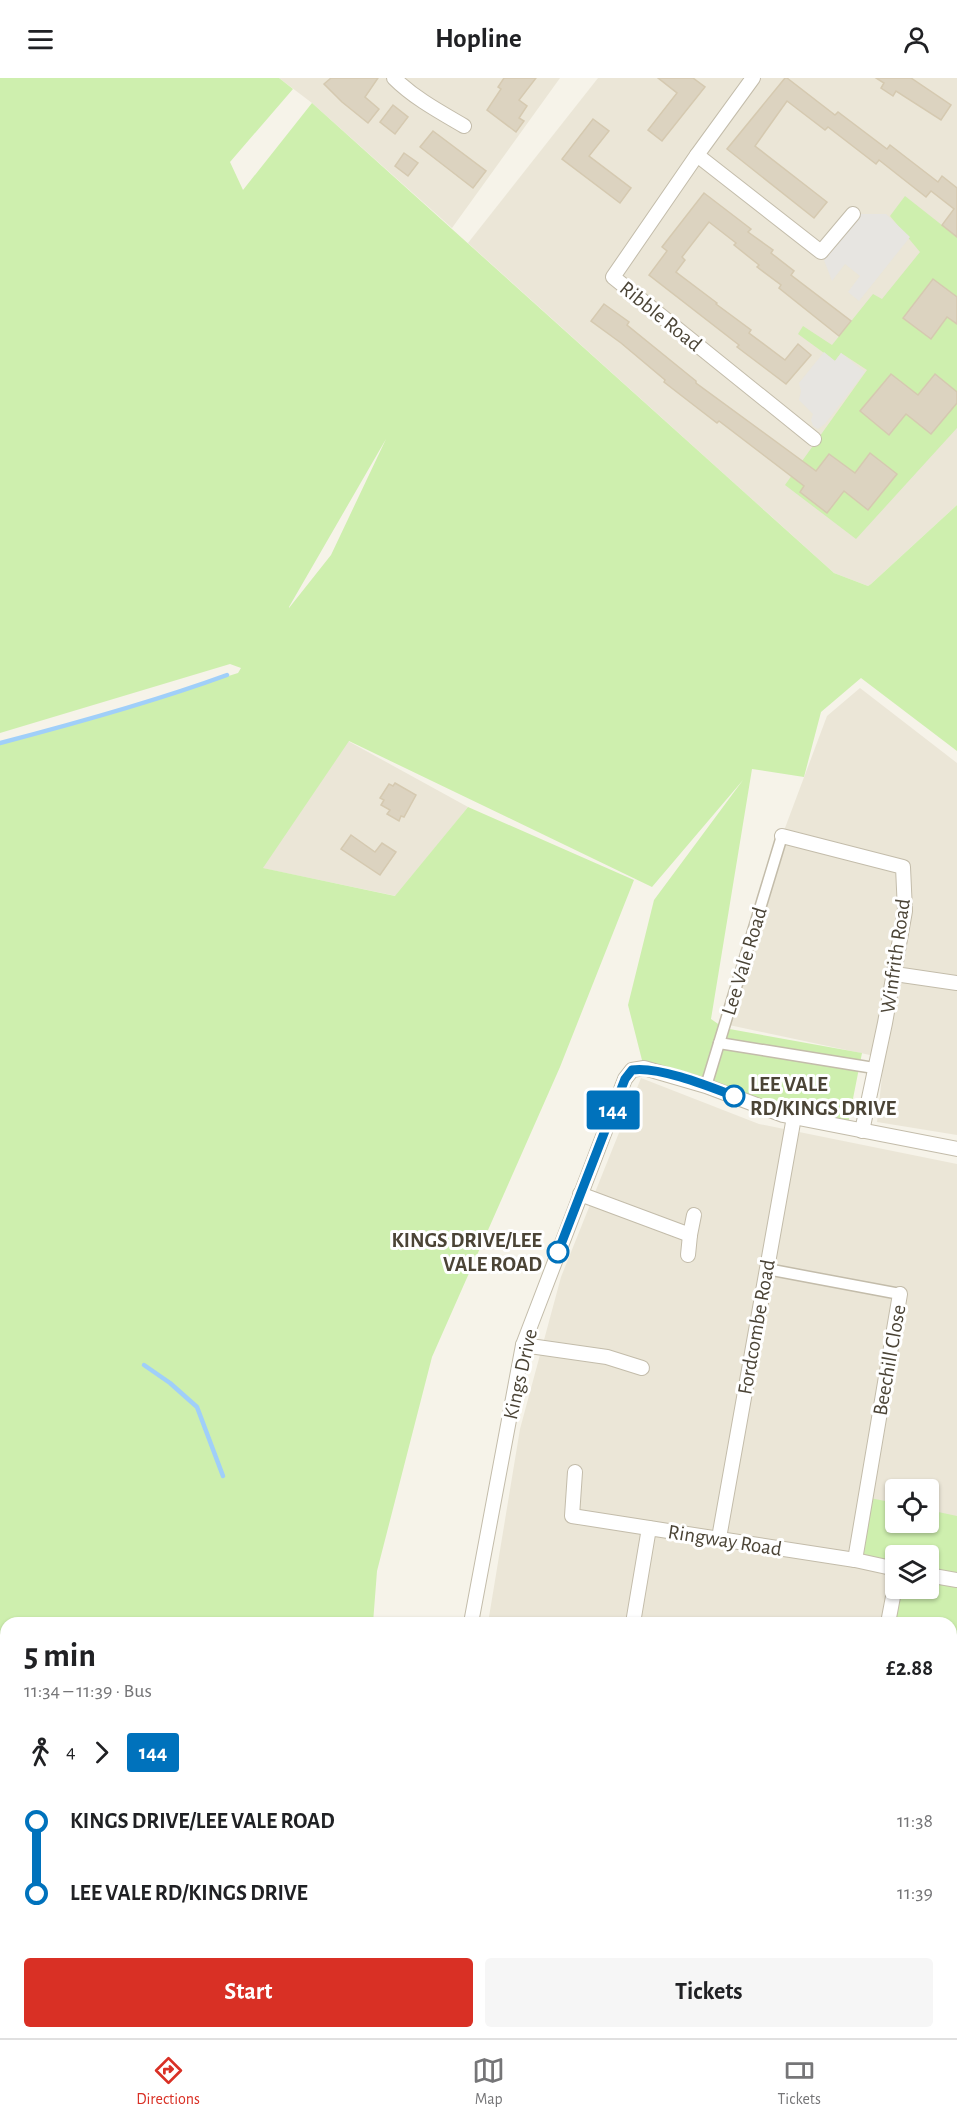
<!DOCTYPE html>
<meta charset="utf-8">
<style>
body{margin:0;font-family:"Alegreya Sans",sans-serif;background:#f6f6f6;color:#202124;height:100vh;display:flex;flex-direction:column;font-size:22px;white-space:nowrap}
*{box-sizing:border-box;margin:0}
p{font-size:20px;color:#757577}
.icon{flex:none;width:33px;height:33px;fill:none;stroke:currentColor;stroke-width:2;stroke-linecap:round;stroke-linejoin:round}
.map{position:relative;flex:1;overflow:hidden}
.details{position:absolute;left:0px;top:1539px;width:957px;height:422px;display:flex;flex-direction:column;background:#fff;border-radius:18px 18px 0 0;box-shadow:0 2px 4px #0004}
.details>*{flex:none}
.badge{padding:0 12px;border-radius:4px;font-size:21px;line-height:39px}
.controls{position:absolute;left:885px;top:1401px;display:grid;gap:12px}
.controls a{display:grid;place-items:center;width:54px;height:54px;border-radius:6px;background:#fff;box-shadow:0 2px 4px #0004;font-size:30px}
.map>.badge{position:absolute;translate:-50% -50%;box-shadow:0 0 0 3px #fff}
.legs{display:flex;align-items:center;gap:9px;height:66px;padding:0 24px;font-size:20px}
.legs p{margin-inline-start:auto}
.head{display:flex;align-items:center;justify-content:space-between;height:102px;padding:0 24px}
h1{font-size:33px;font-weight:700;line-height:45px}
.cta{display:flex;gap:12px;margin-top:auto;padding:12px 24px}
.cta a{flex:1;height:69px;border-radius:6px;background:#d93025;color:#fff;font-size:24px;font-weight:700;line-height:69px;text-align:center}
.cta a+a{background:#f6f6f6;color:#202124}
ul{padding:0 24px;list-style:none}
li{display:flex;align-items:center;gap:21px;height:72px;font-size:22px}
li i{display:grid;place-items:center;width:9px;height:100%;margin:0 8px;background:currentColor}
li i::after{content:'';width:15px;height:15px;margin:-8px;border:4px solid;border-radius:50%;background:#fff}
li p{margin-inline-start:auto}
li:first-child i{background:linear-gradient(#0000 50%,currentColor 0)}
li:last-child i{background:linear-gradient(currentColor 50%,#0000 0)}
header{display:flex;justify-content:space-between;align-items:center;height:78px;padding:0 24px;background:#fff;font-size:27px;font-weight:700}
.menu{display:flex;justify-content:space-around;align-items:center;height:84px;border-top:2px solid #e0e0e0;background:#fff;font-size:16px;color:#757577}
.menu a{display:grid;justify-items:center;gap:3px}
.menu .on{color:#d93025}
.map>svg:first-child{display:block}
</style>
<header><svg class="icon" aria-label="menu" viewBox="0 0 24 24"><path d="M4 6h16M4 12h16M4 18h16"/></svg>Hopline<svg class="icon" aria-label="person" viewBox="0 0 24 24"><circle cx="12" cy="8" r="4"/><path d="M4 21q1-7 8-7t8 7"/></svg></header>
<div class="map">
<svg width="957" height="1960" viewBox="0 0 957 1960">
<rect width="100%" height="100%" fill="#f6f3e9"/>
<g fill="#ebe6d7" fill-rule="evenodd">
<path d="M279,0H560L452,150L312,25Z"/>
<path d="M598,0H957V427L871,506L868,508L834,495L468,165Z"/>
<path d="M860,610L957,685V1057L877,1044L884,980L729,947L752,838L827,638Z"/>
<path d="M348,663L468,729L396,818L262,790Z"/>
<path d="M641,1000L759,1046L957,1086V1960H487L486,1955L951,1954V1545H488L520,1351L561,1199ZM896,1412H928V1444H896ZM896,1478H928V1510H896Z"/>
</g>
<g fill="#ceefae" fill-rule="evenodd">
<path d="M0,0H279L293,11L230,84L243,112L312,25L834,495L868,508L871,506L957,427V673L861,600L821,634L804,699L752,691L711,941L724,950L862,975L847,1051L644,990L628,927L654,822L743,702L652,809L349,663L263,790L395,818L468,729L634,802L560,989L432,1279L377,1493L373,1545H6V1954H366L367,1960H0V665L95,640L238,595L241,590L230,586L0,655ZM386,361L331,477L289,530V529Z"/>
<path d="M905,118L957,159V350L856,461L785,407L867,292L841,275L835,283L798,256L803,248L832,267L873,216L882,221L920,174L890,138Z"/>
<path d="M865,1419L895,1425L896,1444H928L929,1432L957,1438V1692L951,1691V1545H888L896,1510H928V1478H896L895,1491L855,1482Z"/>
</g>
<g fill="#e7e5e1">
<path d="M853,136H886L910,159L859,223L848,214L860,198L845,186L832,203L821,174Z"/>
<path d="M824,274L835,283L841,275L865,294L825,346L818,351L813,348L811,342L813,336L799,322L801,313L799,305Z"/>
</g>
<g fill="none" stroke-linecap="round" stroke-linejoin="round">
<g stroke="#a0cff9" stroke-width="4.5">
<path d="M0,665C77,645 153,624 227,597"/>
<path d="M144,1287L170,1305L197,1329L223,1398"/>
</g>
</g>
<g fill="#dcd3c0" stroke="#d5c9b0" stroke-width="1.5">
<path d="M331,0H378L365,19L379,31L368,45L342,24L324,6Z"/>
<path d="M504,0H536L519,22L527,28L519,40L524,43L516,54L487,32L501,11L498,9Z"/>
<path d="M658,0H693L705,9L662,63L648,52L677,15Z"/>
<path d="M785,0H787L835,37L838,34L887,71L890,67L938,104L942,98L957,110V159L942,147L954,131L931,113L926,119L879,82L876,86L828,49L825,52L787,23L755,68L827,124L814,140L727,71Z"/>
<path d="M876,0H911L951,27L941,42L896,13L893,18L881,10L884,5Z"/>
<path d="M393,27L408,39L395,56L380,44Z"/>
<path d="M593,41L609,53L589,78L631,110L620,125L562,81Z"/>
<path d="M433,53L486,93L473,110L420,69Z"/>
<path d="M404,75L418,85L408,98L395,88Z"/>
<path d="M704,115L751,151L748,154L773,172L771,175L794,193L791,197L851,243L839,258L779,210L781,207L757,189L759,187L734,167L736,165L709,144L682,179L685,182L676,194L717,225L716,226L751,252L749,255L785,282L798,266L811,277L786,306L737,269L739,267L649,197L667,173L662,169Z"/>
<path d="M933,201L957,219V246L947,239L931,261L903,240Z"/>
<path d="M604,226L629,244L627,247L696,303V305L816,393L829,376L855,395L870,375L897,396L868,432L844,413L827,435L800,414L804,408L719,343L717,345L691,325L664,304L665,302L621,265L591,243Z"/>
<path d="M891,296L918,317L935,296L957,314V325L931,356L906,336L889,357L860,333Z"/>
<path d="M395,705L416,717L404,739L401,738L399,743L387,736L390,732L381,727L384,722L380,720L389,706L393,708Z"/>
<path d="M351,757L375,774L382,765L396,774L380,797L341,771Z"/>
</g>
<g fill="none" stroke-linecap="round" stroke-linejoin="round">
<g stroke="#c3bcaa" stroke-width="13">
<g id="pedestrian">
<path d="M719,965L874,990"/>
<path d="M706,1008L782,758"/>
<path d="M767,1191L900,1216"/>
</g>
</g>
<g stroke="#c3bcaa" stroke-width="16">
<g id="minor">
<path d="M394,0C414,20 440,34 464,48"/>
<path d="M753,0L697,77L613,199L814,361"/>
<path d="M697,77L821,174L853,136"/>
<path d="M782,758L903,789L905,833L885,945L862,1053"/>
<path d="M895,896L957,905"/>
<path d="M580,1116L690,1157L694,1137"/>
<path d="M688,1177L690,1157"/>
<path d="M523,1267L607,1279L642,1290"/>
<path d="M575,1394L572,1438L649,1450"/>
<path d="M719,1460L794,1039"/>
<path d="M855,1482L900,1216"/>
<path d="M928,1497L957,1502"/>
<path d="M471,1545L523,1267L625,1001L632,992L644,990L706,1008L783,1037L957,1071"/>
<path d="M633,1545L649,1450L855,1482L896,1491"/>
<path d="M888,1545L896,1503"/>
<path d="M951,1806L957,1807"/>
<path d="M951,1896L957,1860"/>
<path d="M951,1938L957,1939"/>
<path d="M467,1954V1960"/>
<path d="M624,1954V1960"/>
<path d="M783,1960L784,1954"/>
<path d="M940,1960L941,1954"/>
</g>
</g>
<use href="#pedestrian" stroke="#fff" stroke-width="10"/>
<use href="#minor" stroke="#fff" stroke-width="14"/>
</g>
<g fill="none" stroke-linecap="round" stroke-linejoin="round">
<g stroke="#fff" stroke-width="14">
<path id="line-1" d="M558,1174L625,1001L632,992C658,988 708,1008 734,1018"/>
</g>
<use href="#line-1" stroke="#0072bc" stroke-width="9"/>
</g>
<g fill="#fff" stroke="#0072bc" stroke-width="3">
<circle cx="734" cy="1018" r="10"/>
<circle cx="558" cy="1174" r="10"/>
</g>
<g text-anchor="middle" stroke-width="6" stroke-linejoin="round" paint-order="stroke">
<g font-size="21" fill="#4b4436" stroke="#fff">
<text transform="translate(661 238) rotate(39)" y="7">Ribble Road</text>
<text transform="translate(895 878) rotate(-82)" y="7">Winfrith Road</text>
<text transform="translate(744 883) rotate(-73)" y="7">Lee Vale Road</text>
<text transform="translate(756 1249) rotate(-80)" y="7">Fordcombe Road</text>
<text transform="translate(889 1282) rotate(-80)" y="7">Beechill Close</text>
<text transform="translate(520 1296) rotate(-77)" y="7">Kings Drive</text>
<text transform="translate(725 1462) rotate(9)" y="7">Ringway Road</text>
</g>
<g font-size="21" font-weight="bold" fill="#4b4436" stroke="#fff" text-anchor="start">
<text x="750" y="1013">LEE VALE<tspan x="750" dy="24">RD/KINGS DRIVE</tspan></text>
<text x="542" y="1169" text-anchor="end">KINGS DRIVE/LEE<tspan x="542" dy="24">VALE ROAD</tspan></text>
</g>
</g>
</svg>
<div class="controls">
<a><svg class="icon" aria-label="locate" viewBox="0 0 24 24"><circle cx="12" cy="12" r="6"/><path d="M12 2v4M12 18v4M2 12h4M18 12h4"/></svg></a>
<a><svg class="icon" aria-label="layers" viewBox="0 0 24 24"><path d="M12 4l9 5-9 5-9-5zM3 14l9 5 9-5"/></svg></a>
</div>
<b class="badge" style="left:613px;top:1032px;background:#0072bc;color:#fff">144</b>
<section class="details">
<div class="head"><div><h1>5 min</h1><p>11:34 – 11:39 · Bus</p></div><b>£2.88</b></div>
<div class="legs"><svg class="icon" aria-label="walk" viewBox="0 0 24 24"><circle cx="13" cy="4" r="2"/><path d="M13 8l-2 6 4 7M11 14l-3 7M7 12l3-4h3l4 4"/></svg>4<svg class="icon" aria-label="forward" viewBox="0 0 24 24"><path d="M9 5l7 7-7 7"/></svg><b class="badge" style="background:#0072bc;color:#fff">144</b></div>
<ul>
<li><i style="color:#0072bc"></i><b>KINGS DRIVE/LEE VALE ROAD</b><p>11:38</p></li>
<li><i style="color:#0072bc"></i><b>LEE VALE RD/KINGS DRIVE</b><p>11:39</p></li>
</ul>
<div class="cta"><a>Start</a><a>Tickets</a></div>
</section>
</div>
<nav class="menu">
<a class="on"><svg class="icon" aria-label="directions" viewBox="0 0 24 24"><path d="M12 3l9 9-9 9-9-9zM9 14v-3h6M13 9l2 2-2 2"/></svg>Directions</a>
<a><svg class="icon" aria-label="map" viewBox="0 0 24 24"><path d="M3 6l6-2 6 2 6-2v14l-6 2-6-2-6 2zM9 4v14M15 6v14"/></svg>Map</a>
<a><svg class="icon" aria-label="tickets" viewBox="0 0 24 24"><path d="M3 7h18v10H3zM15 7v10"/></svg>Tickets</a>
</nav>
